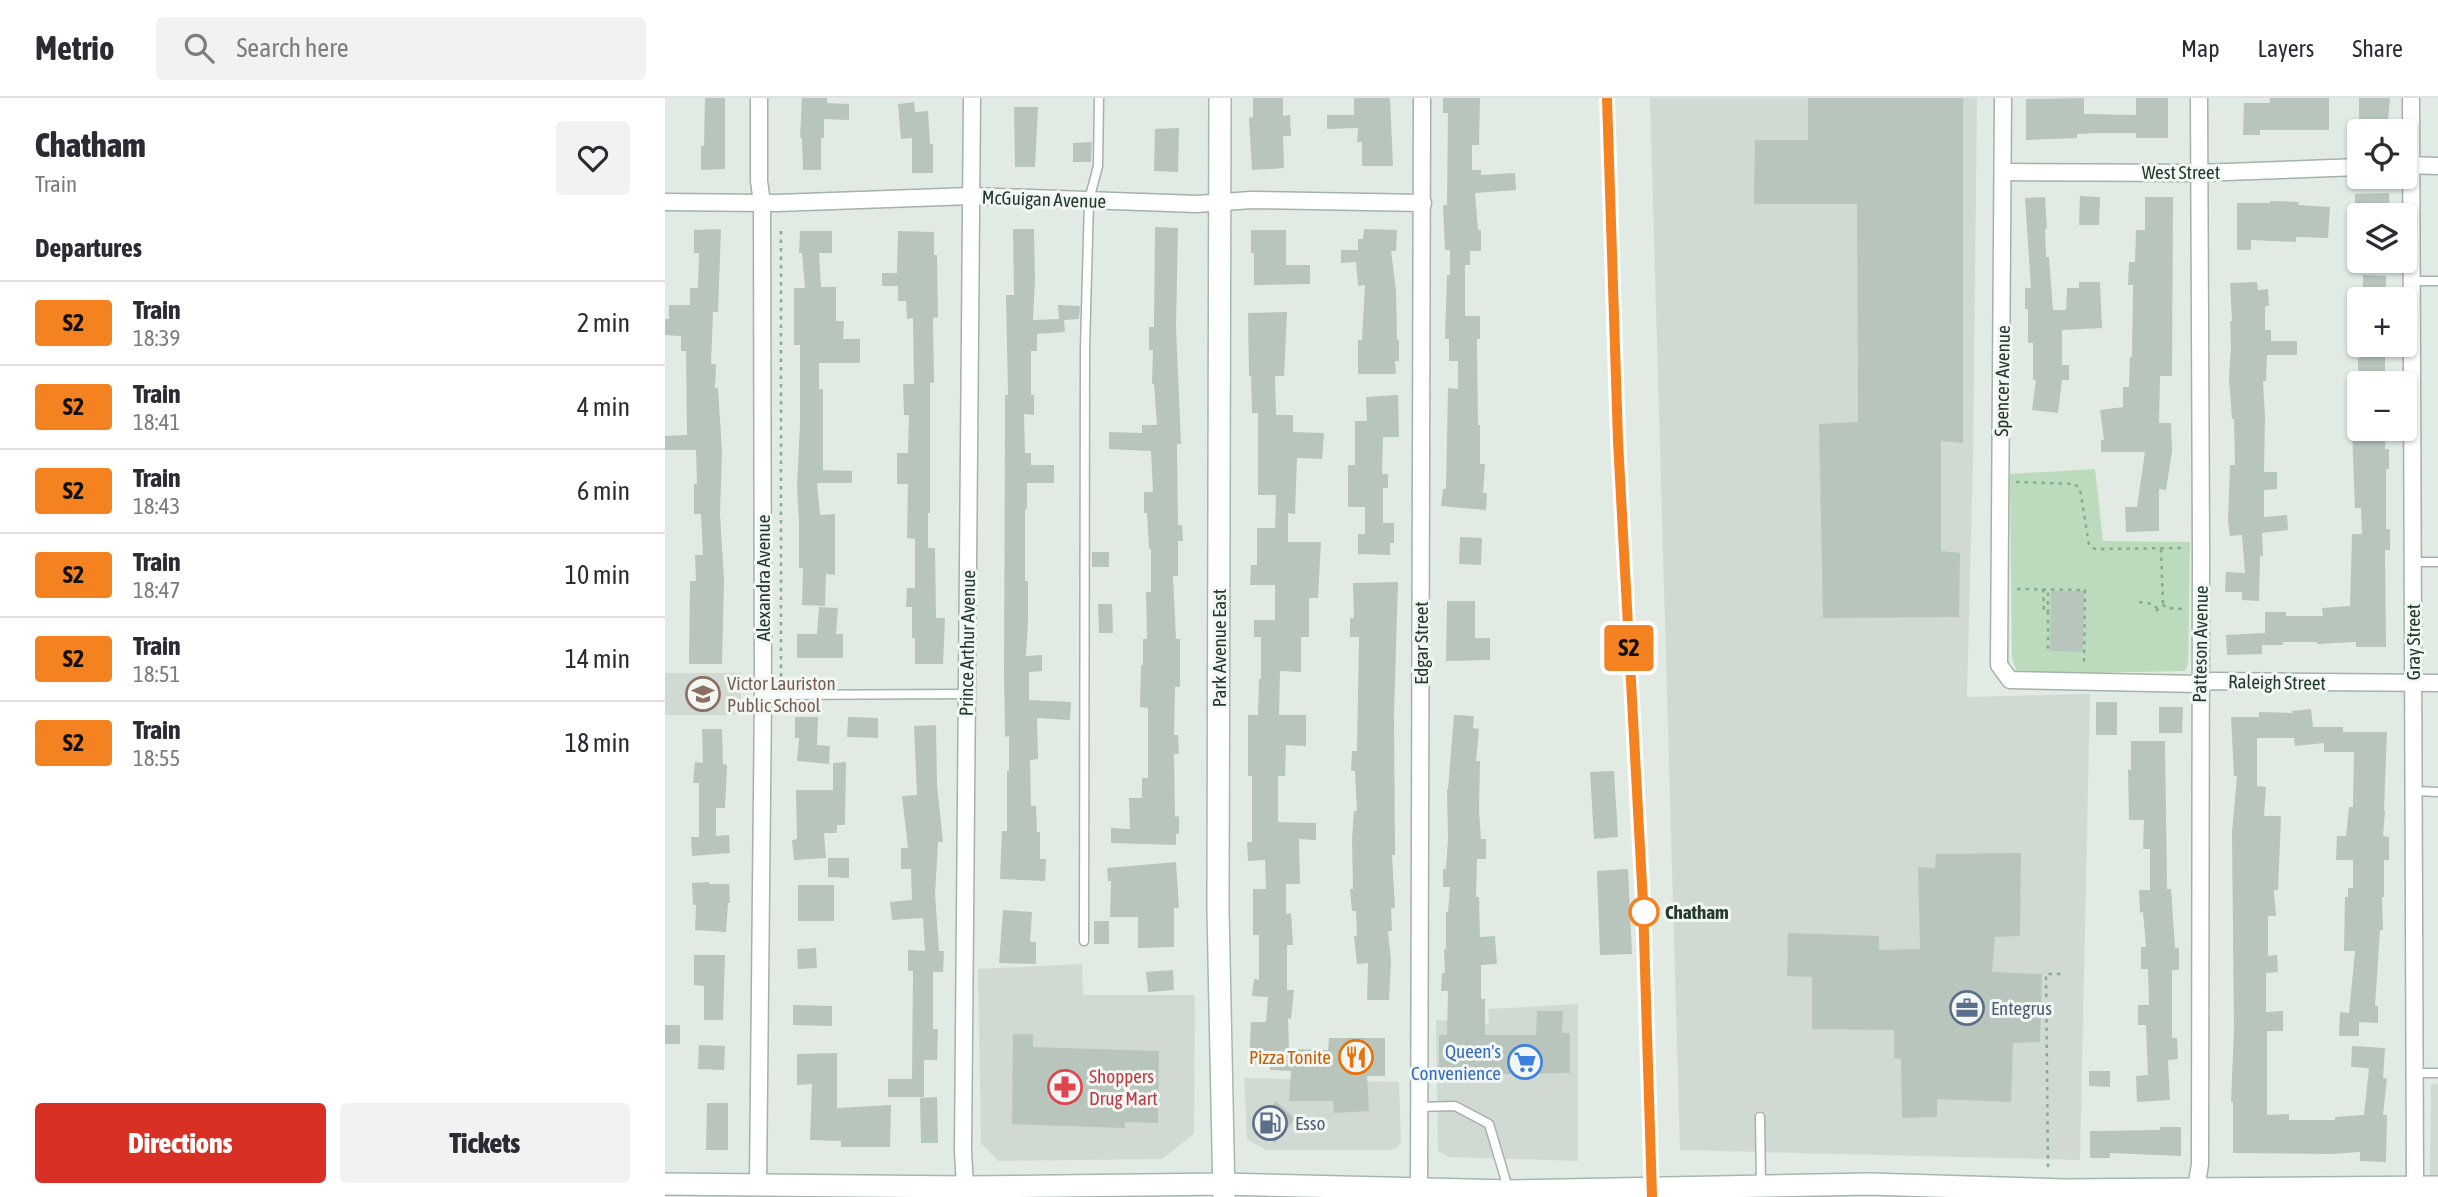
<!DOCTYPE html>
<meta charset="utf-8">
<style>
body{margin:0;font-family:"Asap Condensed",sans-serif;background:#f2f2f3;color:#2b2b33;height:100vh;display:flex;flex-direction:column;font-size:26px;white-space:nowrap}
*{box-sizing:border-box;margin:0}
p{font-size:23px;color:#7c7c81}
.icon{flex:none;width:38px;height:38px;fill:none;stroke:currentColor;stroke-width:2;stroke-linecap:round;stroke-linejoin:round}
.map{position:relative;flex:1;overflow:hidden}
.sheet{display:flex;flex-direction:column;background:#fff;width:665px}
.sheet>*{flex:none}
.badge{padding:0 14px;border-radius:5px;font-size:24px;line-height:46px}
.buttons{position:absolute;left:1682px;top:21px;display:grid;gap:14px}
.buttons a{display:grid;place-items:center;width:70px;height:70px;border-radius:7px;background:#fff;box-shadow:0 2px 5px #0004;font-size:35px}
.map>.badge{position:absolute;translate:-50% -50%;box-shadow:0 0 0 4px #fff}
h2{padding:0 35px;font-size:26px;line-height:63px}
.round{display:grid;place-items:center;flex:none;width:74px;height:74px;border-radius:7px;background:#f2f2f3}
.overview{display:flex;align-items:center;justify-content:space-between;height:119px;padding:0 35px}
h1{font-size:33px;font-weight:800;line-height:52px}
.button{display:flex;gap:14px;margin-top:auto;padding:14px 35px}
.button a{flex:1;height:80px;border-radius:7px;background:#d93025;color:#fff;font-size:28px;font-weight:800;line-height:80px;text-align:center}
.button a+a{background:#f2f2f3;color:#2b2b33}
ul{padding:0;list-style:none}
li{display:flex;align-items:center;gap:21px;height:84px;padding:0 35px;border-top:2px solid #e1e1e2}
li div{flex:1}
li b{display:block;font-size:26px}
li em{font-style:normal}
li .badge{min-width:77px;font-weight:700;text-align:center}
header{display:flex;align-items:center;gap:42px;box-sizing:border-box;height:98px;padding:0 35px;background:#fff;border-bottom:2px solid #e1e1e2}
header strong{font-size:33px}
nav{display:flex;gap:38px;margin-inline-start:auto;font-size:24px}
.search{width:490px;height:63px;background:#f2f2f3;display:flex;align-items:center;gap:18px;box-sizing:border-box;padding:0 24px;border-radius:7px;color:#7c7c81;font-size:26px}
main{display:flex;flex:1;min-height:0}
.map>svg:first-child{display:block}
</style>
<header>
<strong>Metrio</strong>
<div class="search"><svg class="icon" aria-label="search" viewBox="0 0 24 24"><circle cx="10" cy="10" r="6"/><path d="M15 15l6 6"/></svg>Search here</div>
<nav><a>Map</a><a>Layers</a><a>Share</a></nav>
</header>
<main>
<section class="sheet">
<div class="overview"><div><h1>Chatham</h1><p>Train</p></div><a class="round"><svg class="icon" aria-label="heart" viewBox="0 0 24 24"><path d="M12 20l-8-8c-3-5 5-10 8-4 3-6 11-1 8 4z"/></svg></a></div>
<h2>Departures</h2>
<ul>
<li><span class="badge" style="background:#f58220;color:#111">S2</span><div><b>Train</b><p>18:39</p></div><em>2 min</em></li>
<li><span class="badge" style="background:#f58220;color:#111">S2</span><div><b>Train</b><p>18:41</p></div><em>4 min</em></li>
<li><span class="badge" style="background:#f58220;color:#111">S2</span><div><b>Train</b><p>18:43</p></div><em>6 min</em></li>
<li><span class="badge" style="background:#f58220;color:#111">S2</span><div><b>Train</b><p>18:47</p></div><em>10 min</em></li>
<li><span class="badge" style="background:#f58220;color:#111">S2</span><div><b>Train</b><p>18:51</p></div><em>14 min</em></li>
<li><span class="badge" style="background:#f58220;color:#111">S2</span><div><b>Train</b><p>18:55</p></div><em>18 min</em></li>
</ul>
<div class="button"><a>Directions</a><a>Tickets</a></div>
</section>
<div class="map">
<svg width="1773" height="1099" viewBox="0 0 1773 1099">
<rect width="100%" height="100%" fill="#e1ebe4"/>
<g fill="#d0dad2">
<path d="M985,0H1312L1308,359L1302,599L1425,596L1415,1062L1015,1052Z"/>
<rect x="0" y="575" width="76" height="42"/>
<path d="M417,866L418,897H530L529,1036L497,1061L333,1063L316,1045L313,871Z"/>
<path d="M913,906V1063L784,1059L773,1053L771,922L824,926L823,911Z"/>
<path d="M579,980L734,984L736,1044L732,1050L725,1052H601L582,1041Z"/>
<path d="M1766,986H1773V1077H1765Z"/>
</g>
<path fill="#bcdabc" d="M1430,371L1438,443L1525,444L1523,566L1520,573L1362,576L1351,572L1347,559L1345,376Z"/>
<g fill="#b7c5bc">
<path d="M40,0H60V71L36,72V48H39Z"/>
<path d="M137,0H162V5L184,6V22L159,21V40H156V72H138L137,40H135Z"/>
<path d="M588,0H618V18L625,17L626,38H618L619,70L587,72L584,20L588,19Z"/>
<path d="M689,0H725L728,68H697V44H692L693,30L662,31V17H689Z"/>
<path d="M778,0H815L814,47H807V72H816V77L850,75L851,92L810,95L813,132H816V153H805V167H800V218H815V241H812L813,327H815V366H820L818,395H822L821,412L776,408L778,391H781L783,290L793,291V263H784V241H780L782,177H785V152H780L778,107H782L783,15H778Z"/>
<path d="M1143,0H1298V345L1276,343V453L1295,455L1294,519L1158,520L1154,326L1193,324L1192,106H1089L1090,42H1143Z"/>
<path d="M1419,0V16L1471,17V0H1503V40H1471V35H1434L1412,36V40L1361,42V1Z"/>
<path d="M1605,0H1664V32H1595V37H1578L1579,5H1605Z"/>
<path d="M1694,0H1725L1722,33H1694Z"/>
<path d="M249,4L250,14L263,13L265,46H268V75H247V40L236,41L233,6Z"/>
<path d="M349,9H373L370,69H350Z"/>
<path d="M514,30L513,74L489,73L490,31Z"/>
<path d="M427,44L426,64H408V45Z"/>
<path d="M1724,95L1725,116L1690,117V96Z"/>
<path d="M1415,98L1435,99L1434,127H1414Z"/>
<path d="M1380,99L1382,131H1380L1381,159H1384L1388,212H1401L1402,190H1414V184H1435L1437,230L1397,232V267H1404V282H1397L1393,315L1367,312L1371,282H1368V245H1363V211H1360V190H1366L1360,100Z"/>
<path d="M1480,99H1508L1507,278H1495L1494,325H1506L1507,353L1501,392L1494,391V433L1461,434L1460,409H1472L1480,354H1436V342H1439L1435,312L1458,309V289H1464L1465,259H1467L1468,187H1463L1464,164H1470L1471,132H1480Z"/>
<path d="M1605,103L1634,104L1633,107L1665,109L1663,140L1631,139V144L1586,142V152H1572V105H1605Z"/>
<path d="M490,129L513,130L511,229L516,346H512L513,427H517L518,443H513V478H508L511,541H515V589H510L509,637H513L514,656H509L510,719L514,718V736H511V747L446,745V730L465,731L464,700H477V680H483V610L475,609L476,567H478V541H482L481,494H486V451H484L482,415H479V394H488L486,353L444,351V334L477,335V327H492L489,286H487L488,252H484V229H489Z"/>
<path d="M56,131L53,214H48L46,266H51L50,290H53L57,354L55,416L59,482L57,566H24L25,483H31L30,457H38L36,416H29V386H32L31,352H0V338L22,337L21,253H16V238L0,237V221H4V207H25V190H33L34,155H29V132Z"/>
<path d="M348,131H369L370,182L368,222L394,221L393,207L415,208L414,221L399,222L400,234L372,236V253H366V297H369V317L359,316L360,355H366V367H389V385H362V411H360V483H363V523L361,558L377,557V573L364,574V602L406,604L405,622L372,620L373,661L365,662L366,708H371L372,734H375V761H381L380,783L335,781L337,733H342V673H344V638L340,639L339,574L340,310V297H343L341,197H349Z"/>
<path d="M699,131L732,132L731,153H726L731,192L732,242H734V263H730L731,276H693V242H697L700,187L693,188L691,164L676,165V152H693V141H698Z"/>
<path d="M586,132H621V167H645V186L589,187V155H586Z"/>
<path d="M135,133H167V155H154L156,189H171V223H179L178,241H195V265H154V291H158V372L187,373V385H152L155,417L170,416V477L161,476L160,508L137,507L138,470H134V424L132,388L135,327V247H129V190H140L137,155H134Z"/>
<path d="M233,133L269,134V157H272L273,219L268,220L269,285H265V415H263V450H270L271,520H280L278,566H250V540H247V509H241L242,490H250V441L242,440L243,386H232V355H243L244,317H239L238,286H249L248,220L242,221L241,203H233V188H217V175H232Z"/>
<path d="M1698,177L1721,178V201H1698Z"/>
<path d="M1592,184L1593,192L1603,191L1604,208H1600V232H1606V243H1632V257H1602L1601,283H1598L1600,319L1599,374H1612V391L1599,392V419L1622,417L1623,432L1597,435L1598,458H1595L1594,503L1577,502V494H1560L1561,474L1580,475L1577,437L1565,438L1563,423L1565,367H1570L1569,321H1567L1564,280L1566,247L1565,223H1567L1565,185Z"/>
<path d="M622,214L619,278H610L611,317H628V334L659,335L657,361L632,360L630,416L623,415V444H656L653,500H644V539H636V574L615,573L614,617H641V648L621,647L620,678H613V724L651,725V742L634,741L635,786H621V816L626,815L628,847H622V892H629L626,921L623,920L624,951L663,952L664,940H720V978H702L704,1013L669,1015L668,1003H624L626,973L605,972V969L584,966L586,924H601L603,899L587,898L589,881L594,882V837H588V791H601L600,762L583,763L582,744H587V678H583V617H593L594,581H596V539H589V522H610V487H585L586,467H592V430H610L611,397H593V315H587L586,278H584L583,215Z"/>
<path d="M1696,247H1720V285H1693V260H1696Z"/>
<path d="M733,297L734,339H718L717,376H723V390H718V425H729V445H725V457L693,456V436H700V409H683V367H690V323H702L701,299Z"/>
<path d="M1687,331H1721L1720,351H1724V371H1721V431H1725V452H1720L1721,549H1691V544L1652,546V544H1618V547H1597V556L1562,557L1561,537L1600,535V514H1621V518H1658L1657,510L1685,508L1687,436H1697L1696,410H1690Z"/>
<path d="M795,439L817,440L816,467L794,466Z"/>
<rect x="427" y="454" width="17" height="15"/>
<path d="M733,484L729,617L730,757H727L730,810H726L727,833H723L726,863L724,902H702L703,865L692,866L689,838H692L691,813H687L685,791H688L687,740L689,713H692L690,673H686L687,653H692L694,539H685V520H689L688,485Z"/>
<path d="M1386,493H1419L1418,554L1385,553Z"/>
<path d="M782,503H810V540H825V562L781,563Z"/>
<path d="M433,506H447L448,535H434Z"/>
<path d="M154,509L173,510L171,536H178V560H132V536H152Z"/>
<rect x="1431" y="604" width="21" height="33"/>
<path d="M1494,609H1518L1517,635H1494Z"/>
<path d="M1646,611L1648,629H1678V634H1722L1719,712L1720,713L1718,738L1724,739V762H1719V799H1717L1718,832H1715L1710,908H1713V925L1694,924V938H1674L1675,914L1684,915L1690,853H1679L1680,799H1683V790H1688V762H1671L1672,738H1681L1684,709H1688L1689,654H1659V645L1630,648L1629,640H1592V688L1601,689L1599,718H1616L1613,792H1609L1611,818H1603V858L1612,857L1613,874L1601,875V914L1618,913V933H1602V1017L1624,1016V1022H1670V1019L1699,1017L1704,970L1686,969L1687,948L1720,950L1718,980L1722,981L1718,1017H1722L1721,1064L1695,1063V1054L1667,1056L1568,1055V1004H1566L1569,932L1567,735L1572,678H1569L1566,619H1594V614L1628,615L1627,613Z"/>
<path d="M789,617L809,618L808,630L814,631L811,663H815L814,713L816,741H821V761H812L811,799H814L815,839L830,838L832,866L816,867V901H820V937H871L872,913H898L897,935H905V975L774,977V937H782L783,893H776L777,875H780L779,851H781V814H783L785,789H778V771H781L783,741L782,691H783Z"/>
<path d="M130,619H153L152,647L165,648L164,666L132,663L134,640H130Z"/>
<path d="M183,619L213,620V640L182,639Z"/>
<path d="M271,627L272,687L278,744H273L270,796L274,853H279L278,874H268V931H273L272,962H259V999H223V981H247L248,873H243V852L260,853L258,820L227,822L225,804L247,802L246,771H236V750H243L237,698L252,697L249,628Z"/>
<path d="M37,631H57L58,666L62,667L60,710H51V738L64,737L65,755L27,758L26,739H34V685H28L30,664L38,665Z"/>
<path d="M1466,643H1500L1502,791H1506L1510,850H1514V872H1507V940H1512L1513,961L1503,962L1505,1002L1472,1004L1471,978L1483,977L1481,927H1473V907H1484L1483,871H1476V849H1481L1478,814L1475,815L1474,792H1485V751H1478L1479,722H1464L1463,671L1466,672Z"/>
<path d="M181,664L180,727H172V735H159L161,760L129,762L127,742L132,741L131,692H168V665Z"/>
<path d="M949,673L953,739L929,741L925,674Z"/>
<path d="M1356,755L1355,838L1330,839L1327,874L1377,876L1375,944L1348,945L1346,1004L1272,1001V1019L1237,1020L1236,961L1229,960V932L1147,931V879L1122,878L1123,835L1214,838V852L1255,851L1253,769L1270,770L1271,756Z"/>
<path d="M163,760H184V780L163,779Z"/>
<path d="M511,764L514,810H509V849L473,850V819H445L446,783H443L442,770Z"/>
<path d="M963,771L967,856L935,857L932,773Z"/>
<path d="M44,784L45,786H64L65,805H63L61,834L30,832L31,807H28L27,785Z"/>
<rect x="133" y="787" width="36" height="36"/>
<path d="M338,812L367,814L365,844H371V866L334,865Z"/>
<rect x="429" y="823" width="15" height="23"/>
<path d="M151,850L152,870L133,871L132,851Z"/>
<path d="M29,857H60L58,922H39V888L29,887Z"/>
<path d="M508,872L509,892L483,894L481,874Z"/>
<path d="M128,907L167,908V928L128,927Z"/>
<rect x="0" y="927" width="15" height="19"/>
<path d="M348,936H368V949L494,953L493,1025L460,1024V1030L347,1026Z"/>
<path d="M34,947L60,948L59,972L33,971Z"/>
<path d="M172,955V1010L226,1007L225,1049H176V1043L145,1042L147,986L132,987V956Z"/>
<path d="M1424,973H1445V989L1424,988Z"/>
<path d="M272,999L273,1045H256L255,1000Z"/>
<path d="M611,1003L630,1021L610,1045L589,1027Z"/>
<path d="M42,1005H63V1052H41Z"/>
<path d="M1495,1029H1516V1058L1445,1055V1060H1425V1033L1495,1032Z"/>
</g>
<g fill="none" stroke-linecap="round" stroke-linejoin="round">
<g stroke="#a4b2a9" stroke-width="11">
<g id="lane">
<path d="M1746,183H1773"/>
<path d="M1748,464H1773"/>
<path d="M98,597L301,596"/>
<path d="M1749,693L1773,694"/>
<path d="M419,843L420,250L424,102L433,68L434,0"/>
<path d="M1749,975H1773"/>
<path d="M754,1009L790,1008L824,1026L843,1090"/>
<path d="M1095,1019L1096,1088"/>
</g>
</g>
<g stroke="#a4b2a9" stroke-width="19">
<g id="street">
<path d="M1338,0L1334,567L1345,582L1534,586L1547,583L1773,585"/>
<path d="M1746,0L1750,1089"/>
<path d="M1740,67L1773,68"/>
<path d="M1339,74L1533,75L1694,69"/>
<path d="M0,104L112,105L306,98L532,106L586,102L758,105"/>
<path d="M93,1086L98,597L97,105L94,83V0"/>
<path d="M1531,1091L1535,1066L1536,451L1534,0"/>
<path d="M297,1097L300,1089L298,1053L307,0"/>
<path d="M754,1099L757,0"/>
</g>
</g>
<g stroke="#a3b9ac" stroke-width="24">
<g id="secondary">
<path d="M555,0L553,812L559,1099"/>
<path d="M0,1086L300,1089L559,1086L844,1093L1204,1086L1399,1092L1773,1089"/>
</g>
</g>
<g stroke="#84ac94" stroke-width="2.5" stroke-dasharray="3.5 5" stroke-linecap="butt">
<path d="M116,133V585"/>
<path d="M1351,384L1410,386L1415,391L1424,447L1430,451L1520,450"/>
<path d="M1496,451L1498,507"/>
<path d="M1352,491L1420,492L1419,568"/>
<path d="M1378,491L1379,514L1383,515V552L1385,551"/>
<path d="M1474,504L1488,506L1493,511"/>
<path d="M1491,513L1498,507L1502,510L1519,511"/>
<path d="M1383,515V491"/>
<path d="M1383,1069L1381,876H1397"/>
</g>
<use href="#lane" stroke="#fff" stroke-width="8"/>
<use href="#street" stroke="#fff" stroke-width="16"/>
<use href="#secondary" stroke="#fff" stroke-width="21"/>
<g stroke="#5d7668" stroke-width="8">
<path id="rail" d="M942,0L953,343L978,805L987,1099"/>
</g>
<use href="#rail" stroke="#f2f7f3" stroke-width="5" stroke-dasharray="16" stroke-linecap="butt"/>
</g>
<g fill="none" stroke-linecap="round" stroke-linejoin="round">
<g stroke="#fff" stroke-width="16">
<path id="line" d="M942,0L953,343L978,805L987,1099"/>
</g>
<use href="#line" stroke="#f58220" stroke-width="10"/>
</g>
<defs>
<g id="school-ring" transform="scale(1.75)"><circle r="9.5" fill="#f2f7f3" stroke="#8d6e63" stroke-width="1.5"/><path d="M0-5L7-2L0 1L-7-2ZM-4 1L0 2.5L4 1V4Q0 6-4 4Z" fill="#8d6e63"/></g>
<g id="office-ring" transform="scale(1.75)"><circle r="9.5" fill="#f2f7f3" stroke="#5c6f8a" stroke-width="1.5"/><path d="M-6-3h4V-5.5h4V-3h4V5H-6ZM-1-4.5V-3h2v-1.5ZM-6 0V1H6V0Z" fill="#5c6f8a"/></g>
<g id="restaurant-ring" transform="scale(1.75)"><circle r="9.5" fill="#f2f7f3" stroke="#e8710a" stroke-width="1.5"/><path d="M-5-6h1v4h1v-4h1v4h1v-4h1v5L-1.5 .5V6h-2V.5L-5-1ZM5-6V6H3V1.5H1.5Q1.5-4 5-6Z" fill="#e8710a"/></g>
<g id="supermarket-ring" transform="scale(1.75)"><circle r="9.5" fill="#f2f7f3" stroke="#3f7fe0" stroke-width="1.5"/><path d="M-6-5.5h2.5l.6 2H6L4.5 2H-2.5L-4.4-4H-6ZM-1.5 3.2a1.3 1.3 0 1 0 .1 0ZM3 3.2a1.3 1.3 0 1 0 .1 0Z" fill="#3f7fe0"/></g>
<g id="pharmacy-ring" transform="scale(1.75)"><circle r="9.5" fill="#f2f7f3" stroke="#e0444e" stroke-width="1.5"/><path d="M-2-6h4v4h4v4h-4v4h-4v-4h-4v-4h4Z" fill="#e0444e"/></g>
<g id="fuel-ring" transform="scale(1.75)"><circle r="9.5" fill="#f2f7f3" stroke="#5c6f8a" stroke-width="1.5"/><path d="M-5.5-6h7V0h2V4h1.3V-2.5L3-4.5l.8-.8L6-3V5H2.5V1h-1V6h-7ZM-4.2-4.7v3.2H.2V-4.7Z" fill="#5c6f8a"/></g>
</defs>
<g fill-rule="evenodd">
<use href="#school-ring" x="38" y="596"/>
<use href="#office-ring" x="1302" y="910"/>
<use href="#restaurant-ring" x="691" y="959"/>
<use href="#supermarket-ring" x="860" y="964"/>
<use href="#pharmacy-ring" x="400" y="989"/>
<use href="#fuel-ring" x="605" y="1025"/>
</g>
<circle fill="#fff" stroke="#f58220" stroke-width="3.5" cx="979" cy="814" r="14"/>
<g text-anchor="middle" stroke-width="6" stroke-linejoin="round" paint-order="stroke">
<g font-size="19" fill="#233a2d" stroke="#f2f7f3">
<text x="1516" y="81">West Street</text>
<text transform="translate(379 101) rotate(2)" y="7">McGuigan Avenue</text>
<text transform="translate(1337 283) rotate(-89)" y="7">Spencer Avenue</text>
<text transform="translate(98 480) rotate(-90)" y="7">Alexandra Avenue</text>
<text transform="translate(1748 544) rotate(-90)" y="7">Gray Street</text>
<text transform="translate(302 545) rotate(-89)" y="7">Prince Arthur Avenue</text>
<text transform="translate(756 545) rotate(-90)" y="7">Edgar Street</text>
<text transform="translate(1535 546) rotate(-89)" y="7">Patteson Avenue</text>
<text transform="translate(554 550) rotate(-90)" y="7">Park Avenue East</text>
<text transform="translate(1612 584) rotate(1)" y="7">Raleigh Street</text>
</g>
<g font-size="19" fill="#785e54" stroke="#f2f7f3" text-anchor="start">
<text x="62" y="592">Victor Lauriston<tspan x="62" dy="22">Public School</tspan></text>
</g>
<g font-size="19" font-weight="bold" fill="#233a2d" stroke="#f2f7f3" text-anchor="start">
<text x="1000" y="821">Chatham</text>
</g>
<g font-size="19" fill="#4e5e75" stroke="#f2f7f3" text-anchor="start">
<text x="1326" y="917">Entegrus</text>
<text x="630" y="1032">Esso</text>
</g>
<g font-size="19" fill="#366cbe" stroke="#f2f7f3" text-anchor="end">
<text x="836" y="960">Queen's<tspan x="836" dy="22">Convenience</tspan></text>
</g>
<g font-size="19" fill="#c56008" stroke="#f2f7f3" text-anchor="end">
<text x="666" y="966">Pizza Tonite</text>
</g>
<g font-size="19" fill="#be3a42" stroke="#f2f7f3" text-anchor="start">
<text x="424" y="985">Shoppers<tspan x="424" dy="22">Drug Mart</tspan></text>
</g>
</g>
</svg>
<div class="buttons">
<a><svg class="icon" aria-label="locate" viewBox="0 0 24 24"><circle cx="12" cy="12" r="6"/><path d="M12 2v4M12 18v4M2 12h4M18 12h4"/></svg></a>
<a><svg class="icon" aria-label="layers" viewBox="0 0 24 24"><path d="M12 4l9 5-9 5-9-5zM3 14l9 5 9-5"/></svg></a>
<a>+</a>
<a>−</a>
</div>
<b class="badge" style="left:964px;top:550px;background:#f58220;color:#111">S2</b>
</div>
</main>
